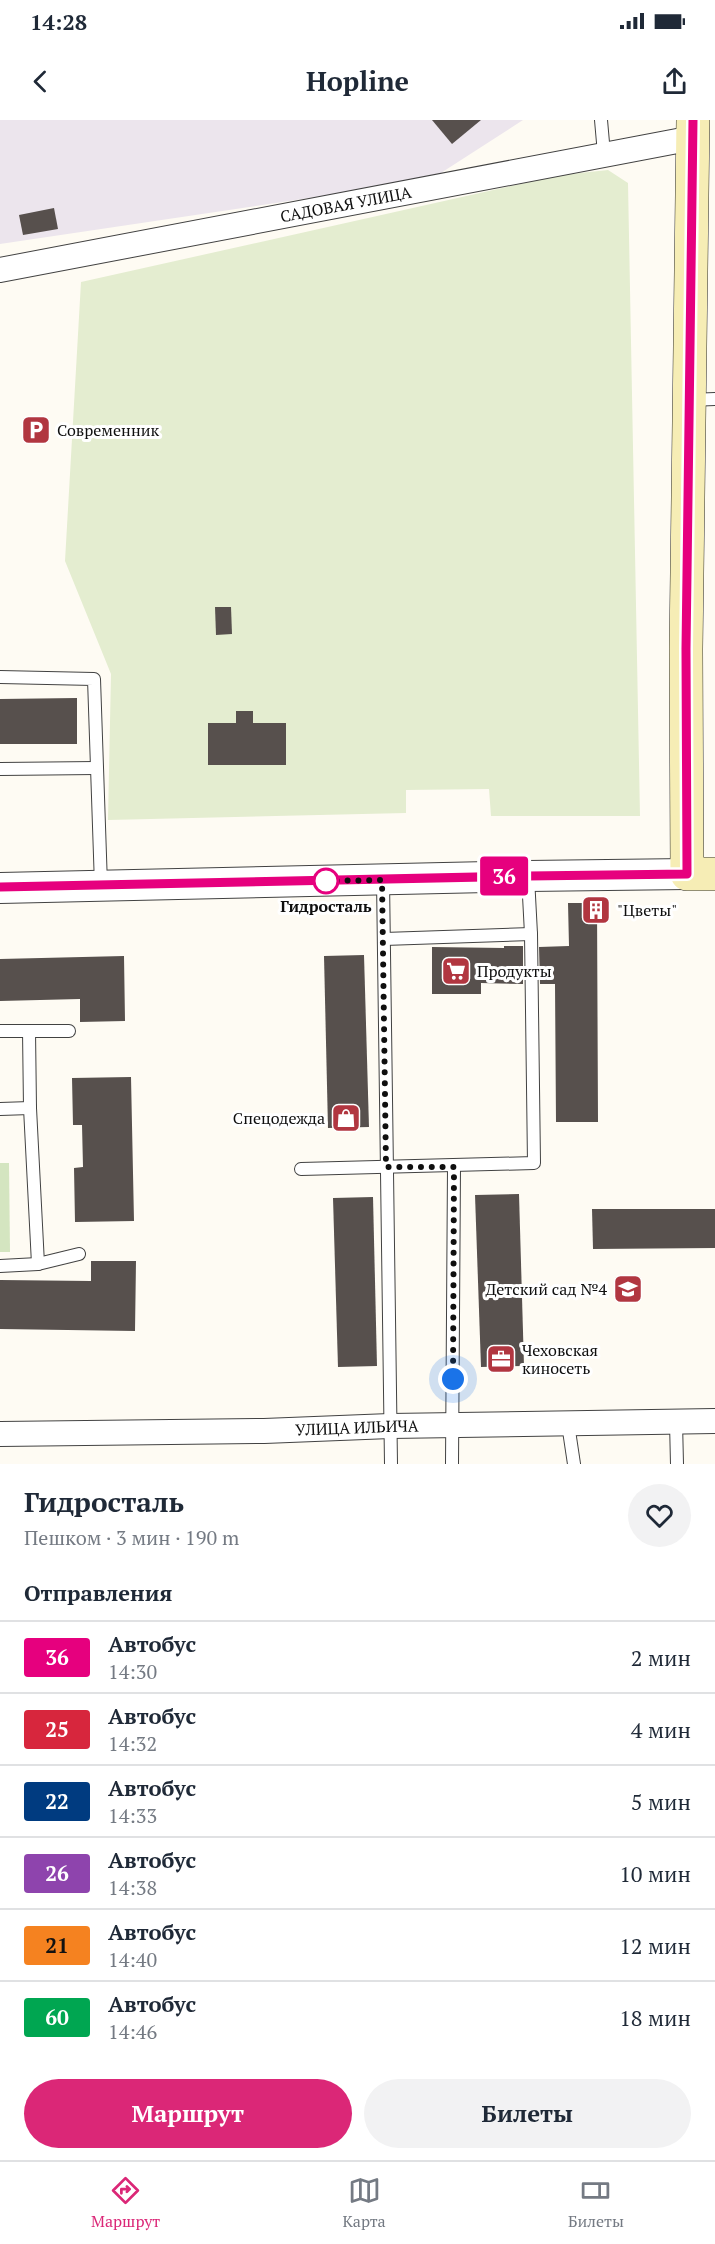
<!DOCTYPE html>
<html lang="ru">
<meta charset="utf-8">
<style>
body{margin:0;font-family:"PT Serif",serif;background:#f2f2f3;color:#1f2937;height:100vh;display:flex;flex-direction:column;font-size:22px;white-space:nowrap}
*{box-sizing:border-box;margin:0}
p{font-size:20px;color:#747a83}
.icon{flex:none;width:33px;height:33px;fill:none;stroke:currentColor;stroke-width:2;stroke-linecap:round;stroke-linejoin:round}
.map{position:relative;height:1344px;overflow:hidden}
.details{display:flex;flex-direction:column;background:#fff;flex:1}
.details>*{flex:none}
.badge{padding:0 12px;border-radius:4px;font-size:21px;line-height:39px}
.you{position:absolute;width:30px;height:30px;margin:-15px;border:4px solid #fff;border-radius:50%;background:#1a73e8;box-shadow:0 0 0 9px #1a73e833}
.map>.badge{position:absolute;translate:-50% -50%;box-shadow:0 0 0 3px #fff}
h2{padding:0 24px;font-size:22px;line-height:54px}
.round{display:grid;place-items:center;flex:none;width:63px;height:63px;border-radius:32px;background:#f2f2f3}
.summary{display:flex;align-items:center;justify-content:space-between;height:102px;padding:0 24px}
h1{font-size:28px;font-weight:600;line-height:45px}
.action{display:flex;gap:12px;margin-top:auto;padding:12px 24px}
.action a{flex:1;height:69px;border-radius:36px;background:#db2777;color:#fff;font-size:24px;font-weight:600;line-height:69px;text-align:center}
.action a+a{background:#f2f2f3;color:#1f2937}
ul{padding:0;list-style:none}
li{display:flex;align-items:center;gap:18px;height:72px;padding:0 24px;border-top:2px solid #e0e1e3}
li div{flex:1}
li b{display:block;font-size:22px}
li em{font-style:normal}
li .badge{min-width:66px;font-weight:700;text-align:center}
.status{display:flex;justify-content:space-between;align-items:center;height:42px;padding:0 30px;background:#fff;direction:ltr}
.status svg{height:16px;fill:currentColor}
header{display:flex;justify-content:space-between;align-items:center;height:78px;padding:0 24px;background:#fff;font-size:27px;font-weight:600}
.tab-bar{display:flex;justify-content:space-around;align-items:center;height:84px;border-top:2px solid #e0e1e3;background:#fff;font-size:16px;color:#747a83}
.tab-bar a{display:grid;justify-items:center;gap:3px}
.tab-bar .on{color:#db2777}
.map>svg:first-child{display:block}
</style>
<div class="status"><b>14:28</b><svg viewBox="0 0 49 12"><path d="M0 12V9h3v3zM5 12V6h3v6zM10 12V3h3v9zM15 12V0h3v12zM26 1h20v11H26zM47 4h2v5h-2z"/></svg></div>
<header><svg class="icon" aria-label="back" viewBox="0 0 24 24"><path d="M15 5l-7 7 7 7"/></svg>Hopline<svg class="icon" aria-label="share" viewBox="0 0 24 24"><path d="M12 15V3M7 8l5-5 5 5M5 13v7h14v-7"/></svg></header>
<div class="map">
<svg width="715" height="1344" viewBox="0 0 715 1344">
<rect width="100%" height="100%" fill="#fefbf3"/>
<path fill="#ece5ed" d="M0,0H523L430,60L0,124Z"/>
<path fill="#d4e5c0" d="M0,1043H9L10,1132H0Z"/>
<path fill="#e4edd0" d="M608,50L628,63L640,696H491L489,669L406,670V693L108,700L111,554L65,441L81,162L561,55Z"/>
<g fill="#57504d">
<path d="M432,0H481L452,24Z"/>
<path d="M54,88L58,109L23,115L19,95Z"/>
<path d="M215,487H231L232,514L216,515Z"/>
<path d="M77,578V624H0V579Z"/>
<path d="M236,591H253V603H286V645H208V603H236Z"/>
<path d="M568,783H597L598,1002H556L555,864H540L539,827L569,826Z"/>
<path d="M504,826H523V864L481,863V874H432V827L504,828Z"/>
<path d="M364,835L369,1007L328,1008L324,836Z"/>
<path d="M124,836L125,901L80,902V879L0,881V839Z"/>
<path d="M131,957L134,1101L75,1102L74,1048L83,1047L82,1005H73L72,958Z"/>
<path d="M519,1074L524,1246L481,1247L475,1075Z"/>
<path d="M373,1077L377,1246L338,1247L333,1078Z"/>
<path d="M592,1089H715V1128L593,1129Z"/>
<path d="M91,1141H136L135,1211L0,1209V1160L91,1161Z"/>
</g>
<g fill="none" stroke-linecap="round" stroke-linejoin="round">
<g stroke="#424242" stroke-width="14">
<g id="service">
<path d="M601,0L604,34"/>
<path d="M690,280L715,279"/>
<path d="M0,557L94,559L101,765"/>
<path d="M0,649L96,648"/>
<path d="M383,760L391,1344"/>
<path d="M384,819L531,814"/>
<path d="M0,911H69"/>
<path d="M29,911L30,988"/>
<path d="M0,989L30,988L38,1144"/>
<path d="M301,1049L534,1043L531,814L528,757"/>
<path d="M0,1146L38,1144L79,1134"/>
<path d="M676,1302L677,1344"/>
<path d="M568,1304L574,1344"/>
<path d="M452,1344L454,1047"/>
</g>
</g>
<g stroke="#424242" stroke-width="26">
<g id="minor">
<path id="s1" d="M0,150L693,18"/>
<path id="s2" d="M0,1314L264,1311L390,1306L715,1301"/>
</g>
</g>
<g stroke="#424242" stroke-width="32">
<path id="tertiary" d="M0,768L528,756L687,754"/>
</g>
<g stroke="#313131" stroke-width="34">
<path id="secondary" d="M693,0L686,529L687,754H715"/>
</g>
<use href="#service" stroke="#fff" stroke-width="12"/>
<use href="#minor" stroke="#fff" stroke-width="24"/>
<use href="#tertiary" stroke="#fff" stroke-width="30"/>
<use href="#secondary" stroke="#f6edb5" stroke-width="33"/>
</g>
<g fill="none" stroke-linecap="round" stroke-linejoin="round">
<g stroke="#fff" stroke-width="14">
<path id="line" d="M0,767L528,756L687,754L686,529L693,0"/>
</g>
<use href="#line" stroke="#e6007e" stroke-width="9"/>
<path stroke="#0f0f0f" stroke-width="6" stroke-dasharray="0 10.8" d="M326,761L382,760L386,1047H454L453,1259"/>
</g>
<defs>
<g id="parking-square" transform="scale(1.5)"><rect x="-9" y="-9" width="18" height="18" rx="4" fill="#b13640" stroke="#fff"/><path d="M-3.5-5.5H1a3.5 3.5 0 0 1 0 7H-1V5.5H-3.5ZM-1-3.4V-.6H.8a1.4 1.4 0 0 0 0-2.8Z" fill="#fff"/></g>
<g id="building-square" transform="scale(1.5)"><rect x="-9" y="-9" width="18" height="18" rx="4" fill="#b13640" stroke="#fff"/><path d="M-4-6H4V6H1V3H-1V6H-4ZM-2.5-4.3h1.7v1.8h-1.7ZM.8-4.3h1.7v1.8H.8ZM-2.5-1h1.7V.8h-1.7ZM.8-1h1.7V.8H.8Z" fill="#fff"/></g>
<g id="supermarket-square" transform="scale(1.5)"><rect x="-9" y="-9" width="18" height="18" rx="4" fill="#b13640" stroke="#fff"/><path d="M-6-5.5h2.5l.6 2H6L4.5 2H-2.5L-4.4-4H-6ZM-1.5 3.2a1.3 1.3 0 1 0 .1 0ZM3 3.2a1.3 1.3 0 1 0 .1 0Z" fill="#fff"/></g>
<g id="shop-square" transform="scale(1.5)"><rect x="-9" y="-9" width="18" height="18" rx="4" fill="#b13640" stroke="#fff"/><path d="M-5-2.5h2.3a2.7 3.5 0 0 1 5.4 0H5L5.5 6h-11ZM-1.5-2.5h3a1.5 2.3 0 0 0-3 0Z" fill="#fff"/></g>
<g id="school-square" transform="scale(1.5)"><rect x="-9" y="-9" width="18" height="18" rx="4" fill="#b13640" stroke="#fff"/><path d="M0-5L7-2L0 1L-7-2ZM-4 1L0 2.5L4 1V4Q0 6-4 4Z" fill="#fff"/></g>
<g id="office-square" transform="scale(1.5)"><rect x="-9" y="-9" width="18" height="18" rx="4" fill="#b13640" stroke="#fff"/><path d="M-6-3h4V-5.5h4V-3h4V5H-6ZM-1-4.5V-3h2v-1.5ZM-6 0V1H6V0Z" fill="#fff"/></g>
</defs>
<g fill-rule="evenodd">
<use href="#parking-square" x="36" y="310"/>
<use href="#building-square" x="596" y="790"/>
<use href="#supermarket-square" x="456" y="851"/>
<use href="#shop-square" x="346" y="998"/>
<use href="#school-square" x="628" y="1169"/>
<use href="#office-square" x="501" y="1239"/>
</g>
<circle fill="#fff" stroke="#e6007e" stroke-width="3" cx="326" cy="761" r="12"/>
<g text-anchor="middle" stroke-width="6" stroke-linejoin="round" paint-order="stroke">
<g font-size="16" fill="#0f0f0f" stroke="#fff">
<text dy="6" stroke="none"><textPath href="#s1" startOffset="352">САДОВАЯ УЛИЦА</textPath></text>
<text dy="6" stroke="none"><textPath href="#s2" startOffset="357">УЛИЦА ИЛЬИЧА</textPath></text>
</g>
<g font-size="16" fill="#0f0f0f" stroke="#fff" text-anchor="start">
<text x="57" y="316">Современник</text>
<text x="617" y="796">"Цветы"</text>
<text x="477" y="857">Продукты</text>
<text x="325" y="1004" text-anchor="end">Спецодежда</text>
<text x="607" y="1175" text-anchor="end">Детский сад №4</text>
<text x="522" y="1236">Чеховская<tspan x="522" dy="18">киносеть</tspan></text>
</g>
<g font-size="16" font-weight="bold" fill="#0f0f0f" stroke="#fff">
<text x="326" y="792">Гидросталь</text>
</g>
</g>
</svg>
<div class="you" style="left:453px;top:1259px"></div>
<b class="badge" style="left:504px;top:756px;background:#e6007e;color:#fff">36</b>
</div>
<section class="details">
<div class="summary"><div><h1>Гидросталь</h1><p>Пешком · 3 мин · 190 m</p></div><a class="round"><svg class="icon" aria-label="heart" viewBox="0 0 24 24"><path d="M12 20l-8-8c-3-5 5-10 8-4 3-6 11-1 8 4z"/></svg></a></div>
<h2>Отправления</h2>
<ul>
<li><span class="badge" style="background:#e6007e;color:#fff">36</span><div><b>Автобус</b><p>14:30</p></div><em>2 мин</em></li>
<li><span class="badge" style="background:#d7263d;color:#fff">25</span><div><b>Автобус</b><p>14:32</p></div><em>4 мин</em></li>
<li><span class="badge" style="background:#003b80;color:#fff">22</span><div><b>Автобус</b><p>14:33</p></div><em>5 мин</em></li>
<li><span class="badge" style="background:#8e44ad;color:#fff">26</span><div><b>Автобус</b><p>14:38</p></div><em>10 мин</em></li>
<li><span class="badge" style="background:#f58220;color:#111">21</span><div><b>Автобус</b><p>14:40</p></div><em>12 мин</em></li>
<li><span class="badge" style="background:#00a651;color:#fff">60</span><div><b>Автобус</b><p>14:46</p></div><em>18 мин</em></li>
</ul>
<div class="action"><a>Маршрут</a><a>Билеты</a></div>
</section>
<nav class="tab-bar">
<a class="on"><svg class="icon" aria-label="directions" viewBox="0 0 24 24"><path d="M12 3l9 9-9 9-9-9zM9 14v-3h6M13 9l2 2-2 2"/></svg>Маршрут</a>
<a><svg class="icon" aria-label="map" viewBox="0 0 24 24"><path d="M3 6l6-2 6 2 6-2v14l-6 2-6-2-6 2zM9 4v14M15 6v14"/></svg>Карта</a>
<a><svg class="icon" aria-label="tickets" viewBox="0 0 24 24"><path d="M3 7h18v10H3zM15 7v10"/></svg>Билеты</a>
</nav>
